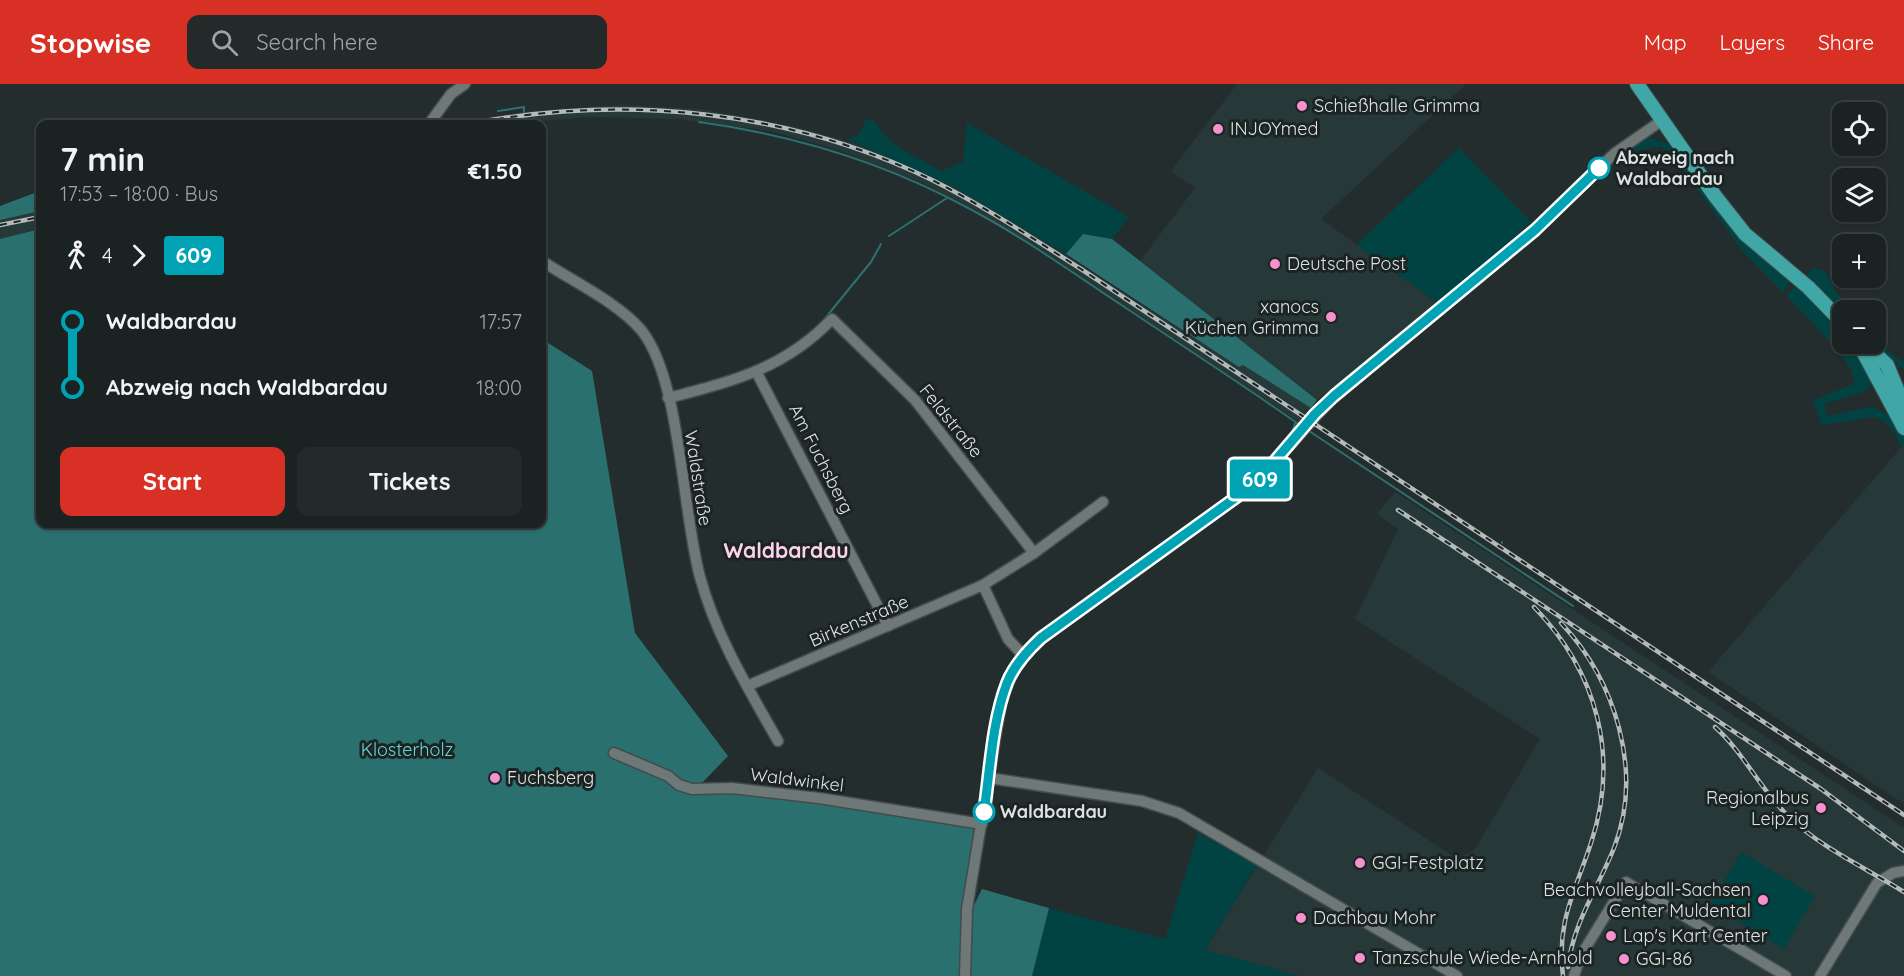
<!DOCTYPE html>
<meta charset="utf-8">
<style>
body{margin:0;font-family:Quicksand,sans-serif;background:#242a2a;color:#f1f3f6;height:100vh;display:flex;flex-direction:column;font-size:22px;white-space:nowrap}
*{box-sizing:border-box;margin:0}
p{font-size:20px;color:#a0a4a5}
.icon{flex:none;width:33px;height:33px;fill:none;stroke:currentColor;stroke-width:2;stroke-linecap:round;stroke-linejoin:round}
.map{position:relative;flex:1;overflow:hidden}
.sheet{position:absolute;left:36px;top:36px;width:510px;height:408px;display:flex;flex-direction:column;background:#1b2222;border-radius:12px;box-shadow:0 2px 4px #0004,0 0 0 2px #393f40}
.sheet>*{flex:none}
.badge{padding:0 12px;border-radius:4px;font-size:21px;line-height:39px}
.buttons{position:absolute;left:1832px;top:18px;display:grid;gap:12px}
.buttons a{display:grid;place-items:center;width:54px;height:54px;border-radius:12px;background:#1b2222;box-shadow:0 2px 4px #0004,0 0 0 2px #393f40;font-size:30px}
.map>.badge{position:absolute;translate:-50% -50%;box-shadow:0 0 0 3px #fff}
.legs{display:flex;align-items:center;gap:9px;height:66px;padding:0 24px;font-size:20px}
.legs p{margin-inline-start:auto}
.overview{display:flex;align-items:center;justify-content:space-between;height:102px;padding:0 24px}
h1{font-size:33px;font-weight:700;line-height:45px}
.cta{display:flex;gap:12px;margin-top:auto;padding:12px 24px}
.cta a{flex:1;height:69px;border-radius:12px;background:#d93025;color:#fff;font-size:24px;font-weight:700;line-height:69px;text-align:center}
.cta a+a{background:#242a2a;color:#f1f3f6}
ul{padding:0 24px;list-style:none}
li{display:flex;align-items:center;gap:21px;height:66px;font-size:22px}
li i{display:grid;place-items:center;width:9px;height:100%;margin:0 8px;background:currentColor}
li i::after{content:'';width:15px;height:15px;margin:-8px;border:4px solid;border-radius:50%;background:#1b2222}
li p{margin-inline-start:auto}
li:first-child i{background:linear-gradient(#0000 50%,currentColor 0)}
li:last-child i{background:linear-gradient(currentColor 50%,#0000 0)}
header{display:flex;align-items:center;gap:36px;box-sizing:border-box;height:84px;padding:0 30px;background:#d93025;color:#fff}
header strong{font-size:28px}
nav{display:flex;gap:33px;margin-inline-start:auto;font-size:21px}
.search{width:420px;height:54px;background:#242a2a;display:flex;align-items:center;gap:15px;box-sizing:border-box;padding:0 21px;border-radius:12px;color:#a0a4a5;font-size:22px}
.map>svg:first-child{display:block}
</style>
<header>
<strong>Stopwise</strong>
<div class="search"><svg class="icon" aria-label="search" viewBox="0 0 24 24"><circle cx="10" cy="10" r="6"/><path d="M15 15l6 6"/></svg>Search here</div>
<nav><a>Map</a><a>Layers</a><a>Share</a></nav>
</header>
<div class="map">
<svg width="1904" height="892" viewBox="0 0 1904 892">
<rect width="100%" height="100%" fill="#242d2d"/>
<g fill="#273838">
<path d="M1237,0H1466L1321,135L1439,220L1317,316L1140,177L1195,104L1171,87Z"/>
<path d="M618,21L701,25L797,43L853,59L908,80L979,116L1239,283L1242,280L1311,324L1310,330L1302,339L1296,336L1057,176L974,125L921,98L835,65L770,47L678,35L588,33L508,40H447L522,28Z"/>
<path d="M40,127V145L0,155V136Z"/>
<path d="M1904,360V720L1708,588Z"/>
<path d="M1395,408L1904,744V892H1299L1205,866L1318,684L1456,774L1474,767L1540,655L1355,535L1398,445L1377,430Z"/>
</g>
<g fill="#014342">
<path d="M866,35L875,37C888,63 918,73 942,87L963,78L967,39L1129,133L1112,155L1083,151L1066,170L954,103L846,55L858,52Z"/>
<path d="M1650,54L1672,61L1704,107L1791,195L1783,209L1741,165L1669,67L1659,63L1635,67L1633,60Z"/>
<path d="M1459,64L1531,138L1439,220L1356,161Z"/>
<path d="M1814,184L1825,188L1837,210L1851,226H1843L1807,196L1808,188Z"/>
<path d="M1797,200L1842,245V260H1854L1873,299L1863,308L1824,320L1827,332L1871,323C1886,327 1894,337 1904,348V360L1900,363C1898,350 1887,337 1874,333L1822,341L1813,316L1854,300C1859,281 1800,227 1786,212Z"/>
<path d="M1875,252L1895,273L1904,277V286L1874,260Z"/>
<path d="M1198,749L1257,781L1205,866L1299,892H1032L1049,824L1165,855Z"/>
<path d="M1741,768L1815,812L1784,865L1710,821Z"/>
</g>
<g fill="#2a706f">
<path d="M40,107V127L0,136V122Z"/>
<path d="M40,145V440H542V255L592,287L635,549L728,672L701,700L977,742L960,892H0V155Z"/>
<path d="M1083,150L1112,155L1317,316L1311,324L1243,281L1239,283L1066,170Z"/>
<path d="M982,805L1049,824L1032,892H970L972,825Z"/>
</g>
<g fill="none" stroke-linecap="round" stroke-linejoin="round">
<g stroke="#2b7170" stroke-width="2">
<path d="M498,27L524,23V28"/>
<path d="M525,38L526,40"/>
<path d="M699,38C794,51 886,79 970,125C1023,153 1073,189 1123,222C1181,261 1240,299 1297,339"/>
<path d="M889,152L947,114"/>
<path d="M822,238L871,178L881,160"/>
<path d="M1309,347L1573,522"/>
<path d="M1257,388C1269,375 1292,357 1295,339"/>
<path d="M1502,459V458"/>
</g>
<g stroke="#434b4b" stroke-width="13">
<g id="minor">
<path d="M429,40L451,10L465,0"/>
<path d="M542,177C572,197 619,219 642,247C681,297 682,428 700,493C716,552 748,604 778,657"/>
<path d="M757,289L888,542"/>
<path d="M668,314C733,297 784,285 832,235L915,316L1034,469"/>
<path d="M983,501L1008,555L1023,571"/>
<path d="M747,602L983,501L1034,469L1103,418"/>
<path d="M614,669L668,692L679,701L692,705L732,704L819,714L982,740"/>
<path d="M989,694L1142,717L1179,729L1457,892"/>
<path d="M965,892L967,825L1001,619C1009,592 1020,573 1041,554L1256,399L1334,312L1535,146L1615,69L1661,37"/>
<path d="M1574,892L1580,873L1626,798L1786,892"/>
<path d="M1820,892L1877,799L1893,789L1904,787"/>
</g>
</g>
<g stroke="#434b4b" stroke-width="16">
<g id="major">
<path d="M1637,0L1715,112L1745,150L1808,203L1842,238"/>
<path d="M1859,260L1904,344"/>
<path d="M1865,260L1887,281L1904,322"/>
</g>
</g>
<use href="#minor" stroke="#6d7877" stroke-width="10"/>
<use href="#major" stroke="#41a7a6" stroke-width="14"/>
<g stroke="#b3baba" stroke-width="4.5">
<g id="rail">
<path d="M469,40C624,10 789,26 932,96C984,122 1032,154 1081,185L1904,731"/>
<path d="M0,141L40,133"/>
<path d="M1398,426L1821,705L1904,767"/>
<path d="M1534,523C1597,588 1620,672 1591,759C1575,808 1556,838 1563,892"/>
<path d="M1561,539C1615,596 1644,687 1614,764C1598,804 1573,839 1568,883"/>
<path d="M1715,643C1744,669 1760,705 1788,732C1821,764 1866,784 1904,808"/>
</g>
</g>
<use href="#rail" stroke="#1b2423" stroke-width="2" stroke-dasharray="7" stroke-linecap="butt"/>
</g>
<g fill="none" stroke-linecap="round" stroke-linejoin="round">
<g stroke="#fff" stroke-width="14">
<path id="line-1" d="M984,728C990,687 992,638 1007,599C1014,581 1027,567 1041,554L1256,399L1315,330L1334,312L1535,146L1599,84"/>
</g>
<use href="#line-1" stroke="#00a3b4" stroke-width="9"/>
</g>
<g fill="#f690cf" stroke="#1b2423" stroke-width="2">
<circle cx="1302" cy="22" r="6"/>
<circle cx="1218" cy="45" r="6"/>
<circle cx="1275" cy="180" r="6"/>
<circle cx="1331" cy="233" r="6"/>
<circle cx="495" cy="694" r="6"/>
<circle cx="1821" cy="724" r="6"/>
<circle cx="1360" cy="779" r="6"/>
<circle cx="1763" cy="816" r="6"/>
<circle cx="1301" cy="834" r="6"/>
<circle cx="1611" cy="852" r="6"/>
<circle cx="1360" cy="874" r="6"/>
<circle cx="1624" cy="875" r="6"/>
</g>
<g fill="#fff" stroke="#00a3b4" stroke-width="3">
<circle cx="1599" cy="84" r="10"/>
<circle cx="984" cy="728" r="10"/>
</g>
<g text-anchor="middle" stroke-width="6" stroke-linejoin="round" paint-order="stroke">
<g font-size="18" fill="#dde3e3" stroke="#1b2423" text-anchor="start">
<text x="1314" y="28">Schießhalle Grimma</text>
<text x="1230" y="51">INJOYmed</text>
<text x="1287" y="186">Deutsche Post</text>
<text x="1319" y="229" text-anchor="end">xanocs<tspan x="1319" dy="21">Küchen Grimma</tspan></text>
<text x="507" y="700">Fuchsberg</text>
<text x="1809" y="720" text-anchor="end">Regionalbus<tspan x="1809" dy="21">Leipzig</tspan></text>
<text x="1372" y="785">GGI-Festplatz</text>
<text x="1751" y="812" text-anchor="end">Beachvolleyball-Sachsen<tspan x="1751" dy="21">Center Muldental</tspan></text>
<text x="1313" y="840">Dachbau Mohr</text>
<text x="1623" y="858">Lap's Kart Center</text>
<text x="1372" y="880">Tanzschule Wiede-Arnhold</text>
<text x="1636" y="881">GGI-86</text>
</g>
<g font-size="18" font-weight="bold" fill="#dde3e3" stroke="#1b2423" text-anchor="start">
<text x="1616" y="80">Abzweig nach<tspan x="1616" dy="21">Waldbardau</tspan></text>
<text x="1000" y="734">Waldbardau</text>
</g>
<g font-size="18" fill="#dde3e3" stroke="#1b2423">
<text transform="translate(951 337) rotate(51)" y="6">Feldstraße</text>
<text transform="translate(821 375) rotate(63)" y="6">Am Fuchsberg</text>
<text transform="translate(698 394) rotate(81)" y="6">Waldstraße</text>
<text transform="translate(859 537) rotate(-23)" y="6">Birkenstraße</text>
<text transform="translate(797 696) rotate(7)" y="6">Waldwinkel</text>
</g>
<g font-size="18" fill="#6ad6d4" stroke="#1b2423">
<text x="407" y="672">Klosterholz</text>
</g>
<g font-size="21" font-weight="bold" fill="#ffd2eb" stroke="#1b2423">
<text x="786" y="474">Waldbardau</text>
</g>
</g>
</svg>
<div class="buttons">
<a><svg class="icon" aria-label="locate" viewBox="0 0 24 24"><circle cx="12" cy="12" r="6"/><path d="M12 2v4M12 18v4M2 12h4M18 12h4"/></svg></a>
<a><svg class="icon" aria-label="layers" viewBox="0 0 24 24"><path d="M12 4l9 5-9 5-9-5zM3 14l9 5 9-5"/></svg></a>
<a>+</a>
<a>−</a>
</div>
<b class="badge" style="left:1260px;top:395px;background:#00a3b4;color:#fff">609</b>
<section class="sheet">
<div class="overview"><div><h1>7 min</h1><p>17:53 – 18:00 · Bus</p></div><b>€1.50</b></div>
<div class="legs"><svg class="icon" aria-label="walk" viewBox="0 0 24 24"><circle cx="13" cy="4" r="2"/><path d="M13 8l-2 6 4 7M11 14l-3 7M7 12l3-4h3l4 4"/></svg>4<svg class="icon" aria-label="forward" viewBox="0 0 24 24"><path d="M9 5l7 7-7 7"/></svg><b class="badge" style="background:#00a3b4;color:#fff">609</b></div>
<ul>
<li><i style="color:#00a3b4"></i><b>Waldbardau</b><p>17:57</p></li>
<li><i style="color:#00a3b4"></i><b>Abzweig nach Waldbardau</b><p>18:00</p></li>
</ul>
<div class="cta"><a>Start</a><a>Tickets</a></div>
</section>
</div>
